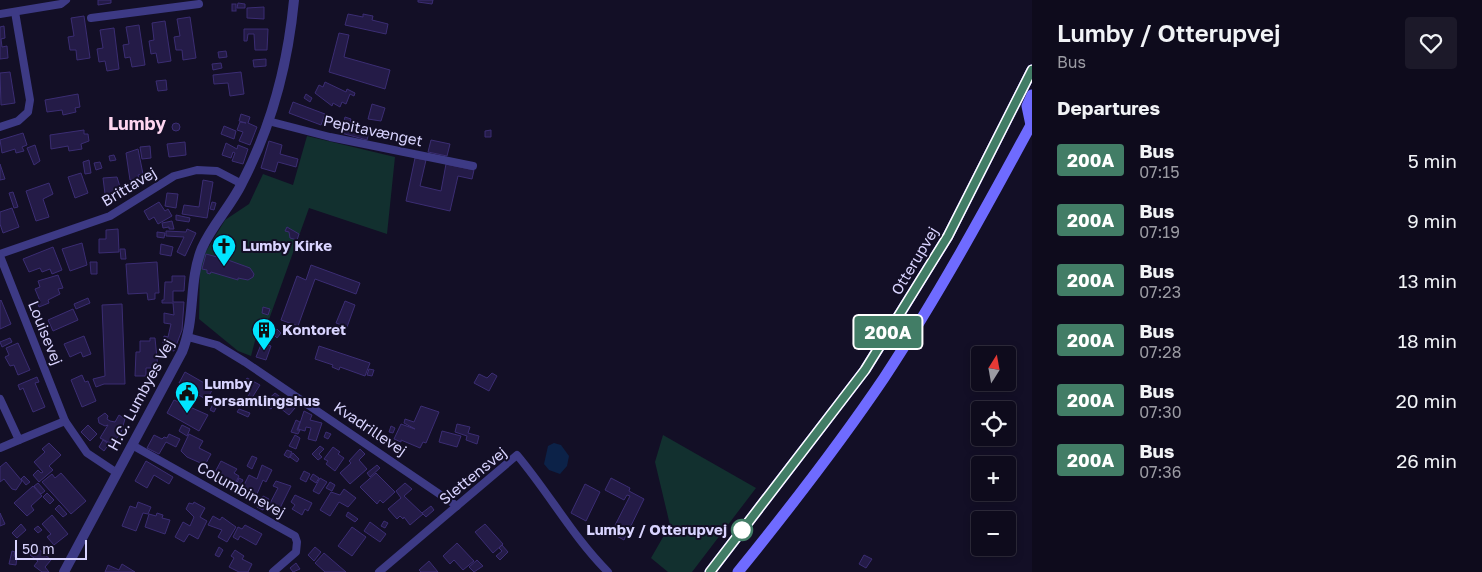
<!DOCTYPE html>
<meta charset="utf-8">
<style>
body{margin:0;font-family:"Golos Text",sans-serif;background:#1c1929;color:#f1f3f6;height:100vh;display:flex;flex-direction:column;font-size:19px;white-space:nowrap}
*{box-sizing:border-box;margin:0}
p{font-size:16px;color:#9b9ba3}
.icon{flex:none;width:28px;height:28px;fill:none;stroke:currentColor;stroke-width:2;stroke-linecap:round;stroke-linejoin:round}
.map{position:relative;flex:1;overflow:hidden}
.side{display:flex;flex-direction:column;background:#0e0b1c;width:450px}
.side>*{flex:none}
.badge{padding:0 10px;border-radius:4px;font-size:18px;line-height:32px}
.needle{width:32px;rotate:11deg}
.controls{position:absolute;left:971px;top:346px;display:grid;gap:10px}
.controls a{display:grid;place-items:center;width:45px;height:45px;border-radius:5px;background:#0e0b1c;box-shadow:0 2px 8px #0003,0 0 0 1px #2e2b3b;font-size:25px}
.scale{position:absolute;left:15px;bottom:12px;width:72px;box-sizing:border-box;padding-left:5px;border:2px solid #d9d4ff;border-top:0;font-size:14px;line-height:18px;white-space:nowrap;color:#d9d4ff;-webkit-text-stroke:4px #130f26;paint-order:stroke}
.map>.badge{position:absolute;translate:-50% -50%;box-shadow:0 0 0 2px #fff}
h2{padding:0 25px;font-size:19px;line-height:45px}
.round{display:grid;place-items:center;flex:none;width:52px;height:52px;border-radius:5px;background:#1c1929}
.overview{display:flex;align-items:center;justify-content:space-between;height:85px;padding:0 25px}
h1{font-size:24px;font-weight:600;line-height:38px}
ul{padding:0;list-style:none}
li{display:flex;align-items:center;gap:15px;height:60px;padding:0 25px}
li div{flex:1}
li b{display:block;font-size:19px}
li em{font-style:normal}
li .badge{min-width:55px;font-weight:700;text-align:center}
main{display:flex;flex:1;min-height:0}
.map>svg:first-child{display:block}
</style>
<main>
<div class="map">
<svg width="1032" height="572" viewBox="0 0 1032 572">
<rect width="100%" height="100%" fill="#130f26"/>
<g fill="#12302f">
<path d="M307,136L395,157L387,234L309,208L267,325L260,322L251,356L238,351L199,319L200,268L205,253L225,220L249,204L263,174L293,185Z"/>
<path d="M663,435L756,488L692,572H668L651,558L670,525L655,462Z"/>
</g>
<path fill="#0c2248" d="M554,443L561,445L569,456L567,466L560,474L549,470L544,464L548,446Z"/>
<g fill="#241b47" stroke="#3b2d73">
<path d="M98,0H111V3L98,5Z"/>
<path d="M418,0H433L432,4L418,2Z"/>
<path d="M238,3L245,4V8H237Z"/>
<rect x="232" y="4" width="4" height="7"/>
<path d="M264,7V19L247,18V8Z"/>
<path d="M348,14L363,17V14L373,16L372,20L388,24L386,34L345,25Z"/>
<path d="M84,16L90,58L77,60L76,50H70L68,37L74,36L71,18Z"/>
<path d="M190,17L196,58L183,60L182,50H176L174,37L180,36L177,19Z"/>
<path d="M165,21L171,61L158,63L156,53L151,54L149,41L154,40L152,23Z"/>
<path d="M139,25L145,65L132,67L130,57L125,58L123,45L129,44L126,27Z"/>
<path d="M4,26L5,38L1,39L2,47L7,46L8,58L0,59V27Z"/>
<path d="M114,28L119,69L107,71L105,61L99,62L97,49L103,48L100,30Z"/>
<path d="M244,29H268L267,50H255L254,34H248L247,41H244Z"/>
<path d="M339,33L349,35L344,57L390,70L385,89L329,72Z"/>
<path d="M226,51L227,57L219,58L218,52Z"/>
<path d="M266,59V66L254,67L253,60Z"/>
<path d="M221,63L222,68L213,70L212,64Z"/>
<path d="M10,72L15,103L1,105L0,73Z"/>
<path d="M241,72L244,94L230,96L228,83L214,84L213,75Z"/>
<path d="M166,80L167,90L158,91L156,81Z"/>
<path d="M325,82L346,92L347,89L355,93L354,96L350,94L346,104L342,102L340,107L333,103L332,106L315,93L319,85L323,87Z"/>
<path d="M78,94L80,107L75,108L76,112L63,115L62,110L47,112L45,100Z"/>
<path d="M306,94L312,98L310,102L304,98Z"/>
<path d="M293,102L325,114L321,125L289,113Z"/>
<path d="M372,104L385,108L381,121L368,119Z"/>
<path d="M241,114L250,117L248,123L257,127L250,145L239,141L243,132L237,130L240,122L246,123L239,121Z"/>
<path d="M345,117L351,119L350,123L370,128L367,140L341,133Z"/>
<circle cx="176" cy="127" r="4"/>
<path d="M224,126L236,131L234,139L221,134Z"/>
<path d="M84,130V134H88L89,141L81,144L82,149L69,151L68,146L51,149L50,135Z"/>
<path d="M491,130V137H485V131Z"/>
<path d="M23,133L27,145L22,147L24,151L16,153L15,149L2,153L0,140Z"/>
<path d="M431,140L450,144L447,156L428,152Z"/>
<path d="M269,141L282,145L280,154L298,159L296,167L278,162L275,172L261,168Z"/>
<path d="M185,142L186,155L169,157L167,144Z"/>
<path d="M226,143L237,149L238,145L248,149L243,164L232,161L235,153L233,152L231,158L222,155Z"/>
<path d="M35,145L40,161L34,165L27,148Z"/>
<path d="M150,146L151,158L142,159L140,147Z"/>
<path d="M138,149L143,174L138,175L139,179L130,180L126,153Z"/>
<path d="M114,155L116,160L110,161L109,156Z"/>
<path d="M415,158L426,160L420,186L441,191L446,164L474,170L472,179L458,176L450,211L406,201Z"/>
<path d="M89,160L91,173L85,174L83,162Z"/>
<path d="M100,162L102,168L96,170L94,163Z"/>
<path d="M0,164L5,179L0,180Z"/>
<path d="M81,173L88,193L75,198L68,177Z"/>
<path d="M117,177L122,193L105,194L103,178Z"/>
<path d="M203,180L213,182L207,218L182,214L184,205L199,207Z"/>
<path d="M49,183L53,194L43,199L49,217L36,221L26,191Z"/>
<path d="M13,192L18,207L14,208L9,193Z"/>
<path d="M167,193L178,194L176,208L165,206Z"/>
<path d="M159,202L165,211L168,209L172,216L158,224L154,217L149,220L144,211Z"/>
<path d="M212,202L216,203L214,210L210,209Z"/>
<path d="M12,208L19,227L3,233L0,224V212Z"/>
<path d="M176,215L190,218L189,222L176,220Z"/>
<path d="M172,221L174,229H169V227L163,228L162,223Z"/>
<path d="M287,227L299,234L297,240L290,238L289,232L285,231Z"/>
<path d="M118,229L119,252L99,253V239H106V230Z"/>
<path d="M187,229L196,233L185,256L177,252L184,237L166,236V231L186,232Z"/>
<path d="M157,232L165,233L164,238L157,237Z"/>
<path d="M82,243L87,265L70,271L62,249Z"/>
<path d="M161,244L173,247L171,256L160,254Z"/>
<path d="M53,247L62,270L52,274L50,269L42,272L40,268L29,272L23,259Z"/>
<path d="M120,249H125L126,259H121Z"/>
<path d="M223,253L230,255L228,260L250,268L254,274L253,277L248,280L238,278V280L211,272L210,274L207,273V270L202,269L206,254L221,258Z"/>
<path d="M90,262H97V274H91Z"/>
<path d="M157,262L159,293H155V299L148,300L147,293L128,294L126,264Z"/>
<path d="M311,265L360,283L356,294L315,279L298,326L281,320L297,276L306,280Z"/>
<path d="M58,275L63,288L58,289L60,294L48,300L49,303L39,307L37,302L40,301L35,289L40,287L38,281Z"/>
<path d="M172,276H185L184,291H173V302H184L182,330L174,351L165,349L166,344L163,343L164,336L168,337L171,324L164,323V313L174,315L173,303H162V300H164L165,282H172Z"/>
<path d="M88,298L90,303L76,309L74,304Z"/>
<path d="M1,300L11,324L0,329V301Z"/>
<path d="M345,301L355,305L347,327L336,323Z"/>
<path d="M122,304L125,384H104L96,387L93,379L105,376L102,305Z"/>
<path d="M263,307L270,309L268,315L262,313Z"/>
<path d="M73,309L78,320L53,331L48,320Z"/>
<path d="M277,329L281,333L277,338L272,333Z"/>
<path d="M84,336L91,354L83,357L81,352L70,357L64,344Z"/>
<path d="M10,338L12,342L2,347L0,342Z"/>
<path d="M150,338H155L158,368H146V376H135L136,352H140V341H150Z"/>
<path d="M262,342L271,346L266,360L256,357Z"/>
<path d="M18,343L30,370L18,375L14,365L10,366L5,357L9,355L6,348Z"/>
<path d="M319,346L370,363L365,376L340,367L339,370L332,367L333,365L315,359Z"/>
<path d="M369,369L374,370L372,376L367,375Z"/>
<path d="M185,372L213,388L207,400L179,383Z"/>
<path d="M492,373L497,376L489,391L474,383L479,374L487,378Z"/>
<path d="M82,375L85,382L88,381L96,401L82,407L71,380Z"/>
<path d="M37,377L39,382L35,383L45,407L33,412L23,388L20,390L18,385Z"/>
<path d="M247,378L260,385L250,401L246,399L250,393L238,386L241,381L244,383Z"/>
<path d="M275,393L295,408L289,415L275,404L271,409L263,404Z"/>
<path d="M174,400L208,415L199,431L167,413Z"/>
<path d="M214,402L218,404L214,412L210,410Z"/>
<path d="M421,406L439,412L426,443L423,442L420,448L401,440V442L394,439L401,424L415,429L404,423L405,419L414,422Z"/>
<path d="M239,409L250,413L248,417L237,412Z"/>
<path d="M304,411L312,415L310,420L322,423L316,441L308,439L311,428L306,427L305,431L298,429Z"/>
<path d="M105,413L108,416L107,419L110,421L115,422L119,415L125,419L121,433L112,444L100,438L108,425L105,426L99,423L98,418Z"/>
<path d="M296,420L300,422L297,430H300L298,434L291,432Z"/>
<path d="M457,424L470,427L468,433L479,436L477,444L466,440L467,436L455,432Z"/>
<path d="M88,425L97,434L90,441L81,432Z"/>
<path d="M182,425L190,429L187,436L179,431Z"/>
<path d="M391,426L395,428L393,433L389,432Z"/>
<path d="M442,431L461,436L457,447L439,442Z"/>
<path d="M326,432L331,434L328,439L324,437Z"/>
<path d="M169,434L180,439L176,447L166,442L159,454L147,448L154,435L162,439L164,437L167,438Z"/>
<path d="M189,434L203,441L199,448L211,454L205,465L187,457L181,451Z"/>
<path d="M295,435L300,438L296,449L289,446Z"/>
<path d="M103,440L109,444L104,451L99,447Z"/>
<path d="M49,443L61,455L49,466L53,470L39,482L33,475L38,470L41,473L43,472L34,462L45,452L42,449Z"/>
<path d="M320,446L324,449L319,454L322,457L318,460L312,454Z"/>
<path d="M333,447L340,452L338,454L344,458L335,471L326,464L328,461L324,459Z"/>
<path d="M360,449L365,454L359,460L367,469L350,484L340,473L351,463L349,461Z"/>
<path d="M287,450L292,452L289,458L284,455Z"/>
<path d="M293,453L299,459L297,462L290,457Z"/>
<path d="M252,456L257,458L252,469L247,466Z"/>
<path d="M146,461L173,477L169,484L154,475L147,488L135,481Z"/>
<path d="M221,461L237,469L234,473L239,476L235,484L215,472Z"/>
<path d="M6,462L22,481L16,490L12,489L4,479L0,482V467Z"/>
<path d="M262,465L272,470L266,482L263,480L257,494L243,487L249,475L257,479Z"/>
<path d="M377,465L380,468L370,477L367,473Z"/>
<path d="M304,471L310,474L306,482L300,479Z"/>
<path d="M61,473L86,501L71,514L42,482L52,474L55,478Z"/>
<path d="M376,473L395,492L383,503L380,500L377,504L360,487Z"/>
<path d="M313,474L319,478L316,483L310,479Z"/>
<path d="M24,476L30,482L26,485L21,479Z"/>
<path d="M239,478L243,480L239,487L236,485Z"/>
<path d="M320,478L327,482L319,494L313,491Z"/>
<path d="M611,478L630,488L629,491L644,499L624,540L611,533L630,496L627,495L624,500L605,490Z"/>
<path d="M276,481L291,486L277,514L267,509L278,488L273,486Z"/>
<path d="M330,482L335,485L332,491L326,488Z"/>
<path d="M38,483L45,491L41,494L34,486Z"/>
<path d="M405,483L412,489L404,496L423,514L410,525L404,517L403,519L400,516L397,519L388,509L401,498L396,491Z"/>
<path d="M585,484L600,492L586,521L571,513Z"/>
<path d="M33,486L42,496L31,506L34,510L27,516L14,503Z"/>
<path d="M344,489L356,498L348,507L339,502L330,516L320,510L331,492L340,495Z"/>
<path d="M47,493L54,500L50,504L43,497Z"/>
<path d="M295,495L312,503L308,511L305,509L302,515L292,509L295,505L291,502Z"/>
<path d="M263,496L269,499L263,510L257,507Z"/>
<path d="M138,502L151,507L148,514L143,513L136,531L122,526L130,506L136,508Z"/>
<path d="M194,502L205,508L200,517L207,521L198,539L189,534L184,542L175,537L183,522L190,526L194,517L186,509L189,503L193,504Z"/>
<path d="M59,505L67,514L63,517L55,509Z"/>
<path d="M431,506L434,510L426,517L422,513Z"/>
<path d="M348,512L358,519L355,522L346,516Z"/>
<path d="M0,513L5,524L0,526Z"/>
<path d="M157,513L163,515L162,518L170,520L165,534L145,527L149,514L156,516Z"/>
<path d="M52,515L68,534L54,545L47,537L51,534L42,524Z"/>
<path d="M213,516L220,520L222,517L236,527L227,542L218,537L222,530L208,525Z"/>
<path d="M384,521L388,523L385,528L381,526Z"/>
<path d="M370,522L386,534L380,542L364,531Z"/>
<path d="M21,524L26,530L17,538L12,533Z"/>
<path d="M485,524L503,544L493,553L475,532Z"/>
<path d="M245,525L262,534L256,545L240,536L238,540L233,537L238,527L242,529Z"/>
<path d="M38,526L42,530L38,533L34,529Z"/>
<path d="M352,527L366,537L352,556L338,546Z"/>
<path d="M457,543L474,561L463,570L454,560L450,564L443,556Z"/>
<path d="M502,545L508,552L500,560L496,556L502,551L499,548Z"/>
<path d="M36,547L51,560L45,567L49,572H42L34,566L38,561L30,555Z"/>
<path d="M219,547L223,550L219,557L215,555Z"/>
<path d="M315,547L321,552L314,561L308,555Z"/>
<path d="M235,550L244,556L242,559L252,564L248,572H239L229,567L234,558L231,556Z"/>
<path d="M12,551L15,552L14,556L17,557L16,565L9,564Z"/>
<path d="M324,553L346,572H325L315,563Z"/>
<path d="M864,555L872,559L866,568L859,564Z"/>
<path d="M477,560L483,566L474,572L469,567Z"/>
<path d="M429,561L438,572H421L419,570Z"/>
<path d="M296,563L300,569L293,572L290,568Z"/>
<path d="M122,564L135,572H105L108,565L119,570Z"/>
</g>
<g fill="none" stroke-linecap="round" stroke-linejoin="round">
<g stroke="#3d3a85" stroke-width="8">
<path d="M0,14L61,4L66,0"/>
<path d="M91,18L199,4"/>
<path d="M268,121L330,137L473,166"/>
<path d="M0,127L18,121L28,112L30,100L15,12"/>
<path d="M0,254L110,216L174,176L197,170L217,171L242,184"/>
<path d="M0,256L65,421"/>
<path d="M188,337L217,345L245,362L457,506"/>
<path d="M0,399L19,440L65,421L87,453L117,473"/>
<path d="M132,445L295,536L297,542L296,552L273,572"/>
<path d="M0,448L19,440"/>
<path d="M379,572L517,455C549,493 573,537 608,572"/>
</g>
<path stroke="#3d3a85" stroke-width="10" d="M64,572L182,352C196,318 188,282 202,248C212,225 231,206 242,183C271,127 288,63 294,0"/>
<g stroke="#6f6bff" stroke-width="11">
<path d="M1031,125L1027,106L1032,95"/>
<path d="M710,572L865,370L948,236L1032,70"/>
<path d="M738,572C789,509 838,446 884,378C938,296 985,210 1032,123"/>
</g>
</g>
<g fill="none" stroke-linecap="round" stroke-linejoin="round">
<g stroke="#fff" stroke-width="11">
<path id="line" d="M710,572L865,370L948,236L1032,70"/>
</g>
<use href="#line" stroke="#427d66" stroke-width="8"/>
</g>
<defs>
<g id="church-pin" transform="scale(1.25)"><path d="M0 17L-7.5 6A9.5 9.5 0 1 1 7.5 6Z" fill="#00e5ff" stroke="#130f26"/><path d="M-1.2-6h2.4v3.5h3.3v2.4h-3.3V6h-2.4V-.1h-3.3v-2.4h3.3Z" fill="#111"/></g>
<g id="building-pin" transform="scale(1.25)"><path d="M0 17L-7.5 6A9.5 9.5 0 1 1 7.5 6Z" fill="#00e5ff" stroke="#130f26"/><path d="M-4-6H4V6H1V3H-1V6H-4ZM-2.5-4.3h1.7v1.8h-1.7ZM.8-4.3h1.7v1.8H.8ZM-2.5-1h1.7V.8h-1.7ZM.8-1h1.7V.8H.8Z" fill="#111"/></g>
<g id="civic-pin" transform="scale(1.25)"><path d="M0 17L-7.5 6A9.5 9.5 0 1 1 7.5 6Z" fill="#00e5ff" stroke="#130f26"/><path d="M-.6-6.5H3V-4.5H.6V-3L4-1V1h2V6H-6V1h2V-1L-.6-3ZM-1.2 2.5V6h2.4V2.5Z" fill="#111"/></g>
</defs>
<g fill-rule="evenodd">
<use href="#church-pin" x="224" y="246"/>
<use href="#building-pin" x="264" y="330"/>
<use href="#civic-pin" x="187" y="393"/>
</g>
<circle fill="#fff" stroke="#427d66" stroke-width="2.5" cx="742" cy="530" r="10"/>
<g text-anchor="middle" stroke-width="4" stroke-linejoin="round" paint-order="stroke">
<g font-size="15" fill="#d9d4ff" stroke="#130f26">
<text transform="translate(373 131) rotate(12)" y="5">Pepitavænget</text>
<text transform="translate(129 187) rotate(-31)" y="5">Brittavej</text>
<text transform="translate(915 261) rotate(-59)" y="5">Otterupvej</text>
<text transform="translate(45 333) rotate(68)" y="5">Louisevej</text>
<text transform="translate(141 395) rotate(-62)" y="5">H.C. Lumbyes Vej</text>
<text transform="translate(370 429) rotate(34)" y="5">Kvadrillevej</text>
<text transform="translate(473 476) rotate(-39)" y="5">Slettensvej</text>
<text transform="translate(241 490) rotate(29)" y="5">Columbinevej</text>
</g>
<g font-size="15" font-weight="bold" fill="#d9d4ff" stroke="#130f26" text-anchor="start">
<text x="242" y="251">Lumby Kirke</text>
<text x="282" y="335">Kontoret</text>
<text x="204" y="389">Lumby<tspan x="204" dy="17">Forsamlingshus</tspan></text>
</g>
<g font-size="15" font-weight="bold" fill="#d9d4ff" stroke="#130f26" text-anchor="end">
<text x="727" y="535">Lumby / Otterupvej</text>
</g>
<g font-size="18" font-weight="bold" fill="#ffd6f0" stroke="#130f26">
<text x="137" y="130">Lumby</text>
</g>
</g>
</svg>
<div class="controls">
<a><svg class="needle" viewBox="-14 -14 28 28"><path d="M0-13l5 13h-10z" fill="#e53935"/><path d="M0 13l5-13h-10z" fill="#9b9ba3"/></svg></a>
<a><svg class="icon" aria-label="locate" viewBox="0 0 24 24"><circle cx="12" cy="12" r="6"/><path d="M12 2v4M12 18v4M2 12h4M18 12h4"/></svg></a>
<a>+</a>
<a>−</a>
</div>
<div class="scale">50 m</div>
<b class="badge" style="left:888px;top:332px;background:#427d66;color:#fff">200A</b>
</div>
<section class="side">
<div class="overview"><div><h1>Lumby / Otterupvej</h1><p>Bus</p></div><a class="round"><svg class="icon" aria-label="heart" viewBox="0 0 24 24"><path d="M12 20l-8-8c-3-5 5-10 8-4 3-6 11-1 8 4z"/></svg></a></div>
<h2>Departures</h2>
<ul>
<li><span class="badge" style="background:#427d66;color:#fff">200A</span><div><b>Bus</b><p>07:15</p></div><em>5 min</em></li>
<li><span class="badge" style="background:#427d66;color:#fff">200A</span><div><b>Bus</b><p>07:19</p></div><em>9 min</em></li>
<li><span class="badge" style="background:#427d66;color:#fff">200A</span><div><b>Bus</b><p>07:23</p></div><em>13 min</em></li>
<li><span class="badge" style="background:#427d66;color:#fff">200A</span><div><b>Bus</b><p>07:28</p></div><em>18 min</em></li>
<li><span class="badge" style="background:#427d66;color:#fff">200A</span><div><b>Bus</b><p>07:30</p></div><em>20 min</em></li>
<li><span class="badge" style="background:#427d66;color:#fff">200A</span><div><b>Bus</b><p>07:36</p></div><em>26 min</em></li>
</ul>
</section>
</main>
